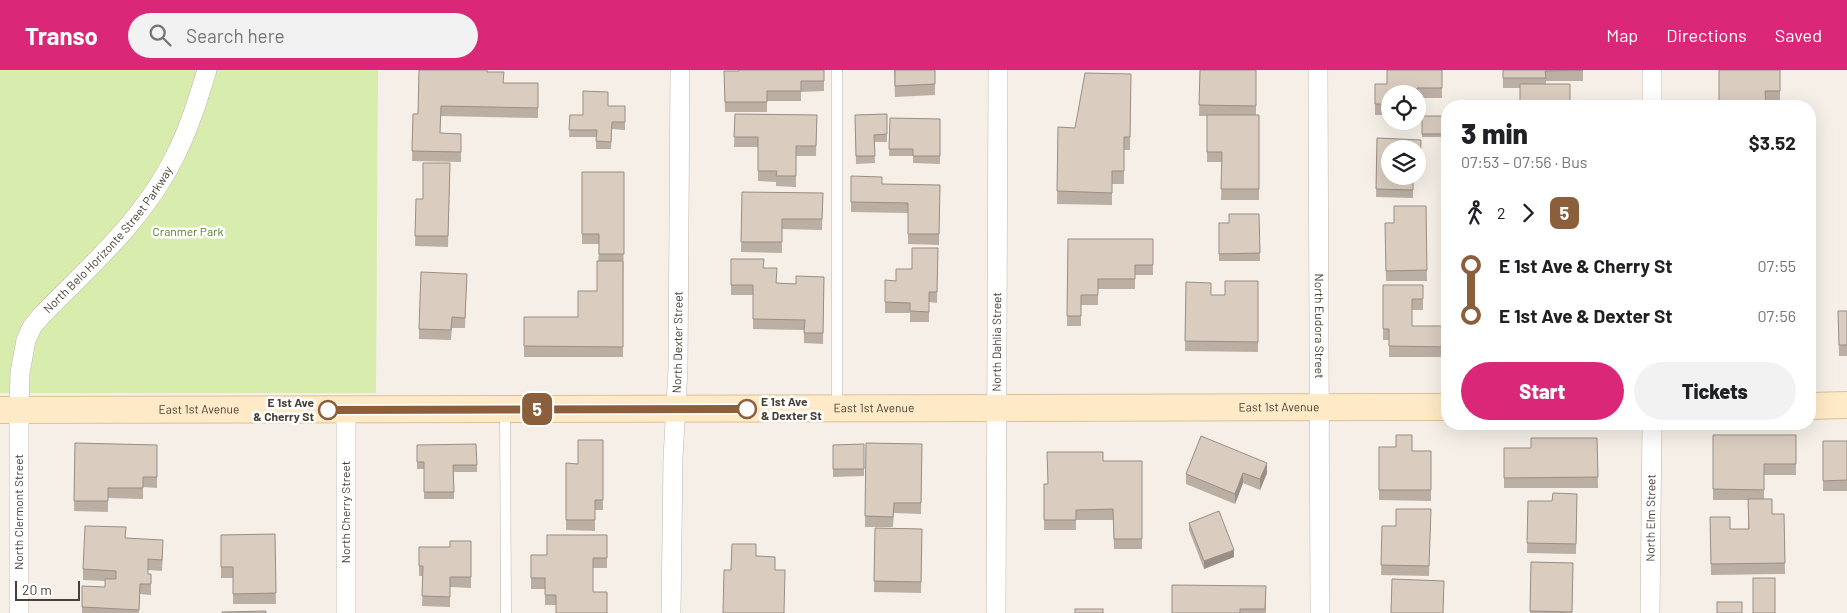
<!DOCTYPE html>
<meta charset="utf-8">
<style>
body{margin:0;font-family:Barlow,sans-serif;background:#f2f2f2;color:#202124;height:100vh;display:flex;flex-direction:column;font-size:19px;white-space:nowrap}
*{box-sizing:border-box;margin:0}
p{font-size:16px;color:#757577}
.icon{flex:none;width:28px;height:28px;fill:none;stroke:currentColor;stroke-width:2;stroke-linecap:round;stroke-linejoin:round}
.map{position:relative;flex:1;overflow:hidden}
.panel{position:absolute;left:1441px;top:30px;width:375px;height:330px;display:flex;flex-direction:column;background:#fff;border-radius:20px;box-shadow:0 5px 20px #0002}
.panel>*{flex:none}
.badge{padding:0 10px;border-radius:8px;font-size:18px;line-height:32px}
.tools{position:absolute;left:1381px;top:15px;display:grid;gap:10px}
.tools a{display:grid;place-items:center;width:45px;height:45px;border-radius:50%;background:#fff;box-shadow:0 5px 20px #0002;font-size:25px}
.scale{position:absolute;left:15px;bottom:12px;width:65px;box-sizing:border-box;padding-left:5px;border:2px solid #493f36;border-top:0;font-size:14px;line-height:18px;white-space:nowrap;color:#493f36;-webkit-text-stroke:4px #fff;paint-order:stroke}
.map>.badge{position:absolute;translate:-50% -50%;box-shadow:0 0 0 2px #fff}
.legs{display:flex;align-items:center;gap:8px;height:55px;padding:0 20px;font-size:16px}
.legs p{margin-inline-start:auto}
.headline{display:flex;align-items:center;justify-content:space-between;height:85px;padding:0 20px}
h1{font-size:28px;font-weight:800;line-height:38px}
.button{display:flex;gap:10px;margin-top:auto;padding:10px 20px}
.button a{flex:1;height:58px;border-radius:30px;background:#db2777;color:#fff;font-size:20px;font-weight:800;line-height:58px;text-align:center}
.button a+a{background:#f2f2f2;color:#202124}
ul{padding:0 20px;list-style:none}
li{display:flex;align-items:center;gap:18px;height:50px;font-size:19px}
li i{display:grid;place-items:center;width:8px;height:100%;margin:0 6px;background:currentColor}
li i::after{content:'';width:12px;height:12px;margin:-6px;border:4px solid;border-radius:50%;background:#fff}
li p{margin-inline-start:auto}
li:first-child i{background:linear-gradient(#0000 50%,currentColor 0)}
li:last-child i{background:linear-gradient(currentColor 50%,#0000 0)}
header{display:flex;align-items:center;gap:30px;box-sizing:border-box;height:70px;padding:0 25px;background:#db2777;color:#fff}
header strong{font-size:24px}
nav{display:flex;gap:28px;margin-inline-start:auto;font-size:18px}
.search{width:350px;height:45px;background:#f2f2f2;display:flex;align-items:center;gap:12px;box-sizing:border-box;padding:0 18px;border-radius:28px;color:#757577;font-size:19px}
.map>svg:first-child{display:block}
</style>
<header>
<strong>Transo</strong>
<div class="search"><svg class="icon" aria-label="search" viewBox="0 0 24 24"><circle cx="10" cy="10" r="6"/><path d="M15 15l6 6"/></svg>Search here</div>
<nav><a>Map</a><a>Directions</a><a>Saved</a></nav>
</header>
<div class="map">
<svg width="1847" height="543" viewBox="0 0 1847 543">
<rect width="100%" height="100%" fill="#f5efe7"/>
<path fill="#d8ecad" d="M0,0H378L376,323H0Z"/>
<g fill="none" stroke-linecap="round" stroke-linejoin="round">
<g stroke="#c1b6a9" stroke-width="11">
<g id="lane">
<path d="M837,338V0"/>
<path d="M505,340L506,543"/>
</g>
</g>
<g stroke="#c1b6a9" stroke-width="20">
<g id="street">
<path id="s1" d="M1318,0L1320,543"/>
<path d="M1652,0V36"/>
<path id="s2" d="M19,543V340L20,303L26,270L32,257L41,246C89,197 144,150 175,86C189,59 198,29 207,0"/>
<path d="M346,543V340"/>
<path id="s3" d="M671,543L673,388L678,299L680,0"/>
<path id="s4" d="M996,543L998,0"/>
<path id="s5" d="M1650,543L1652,354"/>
</g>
</g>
<g stroke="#dbc096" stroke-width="28">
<g id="secondary">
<path d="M1810,336L1847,335"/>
<path id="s6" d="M0,340L1448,337"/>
</g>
</g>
<use href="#lane" stroke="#fff" stroke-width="10"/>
<use href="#street" stroke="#fff" stroke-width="19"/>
<use href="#secondary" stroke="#ffeac7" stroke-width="26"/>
</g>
<g fill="#bbafa4">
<path d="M824,0V21L801,22V31H767V42H725L724,1Z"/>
<path d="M894,0H935V25L895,27Z"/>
<path d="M1200,0H1256V45H1259V130H1221L1222,92H1207V46H1199Z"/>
<path d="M1442,0V28H1418L1390,24V45H1375V14H1387Z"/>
<path d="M1503,0H1583V11H1546V14L1570,36H1520V18H1503Z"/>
<path d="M1780,0V31H1766L1719,36Z"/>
<path d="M487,2L504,13H538V48L441,46L440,63L461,64V92L412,91L413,44H418Z"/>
<path d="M1131,4L1130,80H1124V114H1112V135L1057,134L1058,57L1075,58Z"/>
<path d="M608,36H625V60L612,59L611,79H596V67H569L570,45H583Z"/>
<path d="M735,44L817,45L816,86H796V117L776,116V112L758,111V77H734Z"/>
<path d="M887,44V72H874L875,93L856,94L855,45Z"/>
<rect x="1422" y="46" width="26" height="21"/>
<path d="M890,48L940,49V94L913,93V86H889Z"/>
<path d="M1377,68L1421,70L1420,106H1418V79H1390L1413,106V128L1376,127Z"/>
<path d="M450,93L448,177L415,176L416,129H423Z"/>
<path d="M582,102H624L623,287H524V247H578L597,221L599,174H582Z"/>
<path d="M851,106L882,114L940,115L939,175L908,174V143L851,142Z"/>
<path d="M742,122L823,123L822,160L782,159V183L741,182Z"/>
<path d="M1426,136L1427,211H1386L1385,153H1394Z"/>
<path d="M1259,144L1260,191H1219V153H1229Z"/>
<path d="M1068,169H1153V205H1135V219H1098V235H1081V256H1067Z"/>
<path d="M938,178L937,233L929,232V252H910V243H885V210L896,211Z"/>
<path d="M731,189L764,198L777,213L796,214L824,207L823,274L804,273V260L753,259V225H731Z"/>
<path d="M467,204L465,258H452L451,270L419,269V259Z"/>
<path d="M1258,211V282L1185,281L1186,212L1211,225H1225Z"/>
<path d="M1383,215H1423V240H1412V256H1448V287H1389V270H1383Z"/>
<path d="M1838,241H1847V286H1839Z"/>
<path d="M1713,365H1796V405H1764V429L1772,444H1784L1785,504L1711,505L1710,447L1730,459H1748V430H1713Z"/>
<path d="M1201,366L1267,403L1260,420L1243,413L1235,434L1186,414V404Z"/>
<path d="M1597,368L1598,418H1504V378H1531Z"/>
<path d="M603,370V440H595V461L566,460V393L578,394Z"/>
<rect x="1823" y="371" width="24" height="50"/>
<path d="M75,373L157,375V418L143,417V429L108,428V442L74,441Z"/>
<path d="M866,373L922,374L921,444L894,443L893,457H865Z"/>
<path d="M864,374V406L833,407V375Z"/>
<path d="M417,375L477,395V402H454V429H424V399H417Z"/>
<path d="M1379,377L1412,381H1431V431L1379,430Z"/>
<path d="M1103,391H1142V479H1114L1113,450H1076V460H1044V414H1047Z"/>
<path d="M1577,424L1576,484L1527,483L1528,431H1552Z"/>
<path d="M1431,439L1429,506L1381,505L1382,456H1396Z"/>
<path d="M1189,453L1234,487L1204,499L1189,460Z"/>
<path d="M875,458L922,459L921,523L874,522Z"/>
<path d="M275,464L276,534H233V508H221V465Z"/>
<path d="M607,465V498H593L556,535H545V519H531V485H547Z"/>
<path d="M126,468L163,480L162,501L148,500V504H151V525L140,524L139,543H82V516L105,517V511L83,510V499Z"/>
<path d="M471,471V518L450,517V537L422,536L423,506H419V477H450Z"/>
<path d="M1531,492L1573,493L1572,543H1530Z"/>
<path d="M1266,516V543H1172Z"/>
</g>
<g fill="#998f86">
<path d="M1267,393V403L1260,420V409Z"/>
<path d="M1243,403V413L1235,434V424Z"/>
<path d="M1234,480V487L1204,499V491Z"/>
</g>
<g fill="#daccbf" stroke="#998f86">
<path d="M419,0H487V2H504L503,13H538V38L441,36L440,63L461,64V82L412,81L413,44H418Z"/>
<path d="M739,0H824V11H801V21H767V32H725L724,1H739Z"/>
<path d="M895,0H935V14L895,16Z"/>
<path d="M1200,0H1256V36L1199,35Z"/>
<path d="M1387,0H1442V18H1417V24H1390V34H1375V14H1387Z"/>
<path d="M1503,0H1583L1545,1L1546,8H1503Z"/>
<path d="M1719,0H1780V21H1765L1766,36H1719Z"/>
<path d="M1085,3L1131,4L1130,67H1124V101H1112V123L1057,121L1058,57L1075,58Z"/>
<path d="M1520,14H1570V36H1580H1520Z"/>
<path d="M583,21L608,22V36H625V52H612L611,72L596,71L597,60H569L570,45H583Z"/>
<path d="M735,44L817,45L816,76H796V106H776L777,101H758V67H734Z"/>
<path d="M887,44V64L874,65L875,86H856L855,45Z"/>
<path d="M1207,45H1259V119H1221L1222,82H1207Z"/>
<rect x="1422" y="46" width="26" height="18"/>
<path d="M890,48L940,49V86H913V79H889Z"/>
<path d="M1377,68L1421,70L1420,99H1418V79H1390V106H1413V120L1376,119Z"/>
<path d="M423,93H450L448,166H415L416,129H423Z"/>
<path d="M582,102H624V184H599V164H582Z"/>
<path d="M851,106L882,107V114L940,115L939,164H908V133L851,132Z"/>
<path d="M742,122L823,123L822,149H782V172H741Z"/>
<path d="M1394,136H1426L1427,200L1386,201L1385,153H1394Z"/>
<path d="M1229,144H1259L1260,183L1219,184V153H1229Z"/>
<path d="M1068,169H1153V195H1135V209H1098V225H1081V246H1067Z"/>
<path d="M912,178H938L937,222H929V242L910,241V233L885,232V210L896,211V199H912Z"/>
<path d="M731,189H764L763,198H777L776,213L796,214V206L824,207L823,263H804L805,250L753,249V215H731Z"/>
<path d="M597,191H623V277L524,276V247H578V221H597Z"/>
<path d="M421,202L467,204L465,248L452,247L451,260L419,259Z"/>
<path d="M1225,211H1258V272L1185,271L1186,212L1211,213V225H1225Z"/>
<path d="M1383,215H1423V229H1412V256H1448V277L1389,276V259H1383Z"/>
<path d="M1838,241H1847V275H1839Z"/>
<path d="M1396,365H1412V381H1431V420H1379V377H1396Z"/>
<path d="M1713,365H1796V394H1764V420L1713,419Z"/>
<path d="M1201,366L1267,393L1260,409L1243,403L1235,424L1186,404Z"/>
<path d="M1531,368H1597L1598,407L1504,408V378H1531Z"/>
<path d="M578,370H603V430H595V450H566V393L578,394Z"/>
<path d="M1823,371H1847V410L1823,411Z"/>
<path d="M75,373L157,375V407H143V418H108V431H74Z"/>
<path d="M866,373L922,374L921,433H894L893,447L865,446Z"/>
<path d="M476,374L477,395H453L454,422H424V392H417V375Z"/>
<path d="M864,374V399H833V375Z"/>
<path d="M1047,382H1103V391H1142V469H1114L1113,439L1076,440V450H1044V414H1048Z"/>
<path d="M1553,423L1577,424L1576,474L1527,473L1528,431H1552Z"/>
<path d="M1748,429H1772V444H1784L1785,493L1711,494L1710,447H1730V459H1749Z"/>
<path d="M1396,439H1431L1429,496L1381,495L1382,456H1396Z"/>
<path d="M1219,441L1234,480L1204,491L1189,453Z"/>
<path d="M85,456L126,457L125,468L163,470L162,490L148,489V504H151V514H140L139,540L82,537V516L105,517V509H116V501L83,499Z"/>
<path d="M875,458L922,459L921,512L874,511Z"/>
<path d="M275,464L276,523L233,524V497H221V465Z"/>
<path d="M547,465H607V488H593V522H607V543H556V525H545V508H531V485H547Z"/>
<path d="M450,471H471V507H450V527L422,526L423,496H419V477H450Z"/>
<path d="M732,474H756V486L775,487V500H785L784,543H723L724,500H731Z"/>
<path d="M1531,492L1573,493L1572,542L1530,541Z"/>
<rect x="1753" y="508" width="22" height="35"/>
<path d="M1392,509L1444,511L1443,543H1391Z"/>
<path d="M1172,515L1266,516L1265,539H1240V543H1172Z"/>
<rect x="1717" y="532" width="25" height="11"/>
<rect x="1075" y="539" width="28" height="4"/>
<path d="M266,541V543H222V542Z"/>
</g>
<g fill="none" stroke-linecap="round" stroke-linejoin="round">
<g stroke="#fff" stroke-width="11">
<path id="line-1" d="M328,340L747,339"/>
</g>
<use href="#line-1" stroke="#8b5e3c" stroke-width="8"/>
</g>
<g fill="#fff" stroke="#8b5e3c" stroke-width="2.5">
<circle cx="747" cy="339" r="9"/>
<circle cx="328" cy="340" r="9"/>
</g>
<g text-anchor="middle" stroke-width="5" stroke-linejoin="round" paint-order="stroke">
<g font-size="12" fill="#527f24" stroke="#fff">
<text x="188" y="166">Cranmer Park</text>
</g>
<g font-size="12" fill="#493f36" stroke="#fff">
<text dy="4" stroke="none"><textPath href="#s2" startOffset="404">North Belo Horizonte Street Parkway</textPath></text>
<text dy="4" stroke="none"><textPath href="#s1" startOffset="256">North Eudora Street</textPath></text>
<text dy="4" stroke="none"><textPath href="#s3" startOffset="271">North Dexter Street</textPath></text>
<text dy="4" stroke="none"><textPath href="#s4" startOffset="271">North Dahlia Street</textPath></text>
<text dy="4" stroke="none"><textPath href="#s6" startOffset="1279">East 1st Avenue</textPath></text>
<text dy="4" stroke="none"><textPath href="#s6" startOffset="874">East 1st Avenue</textPath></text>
<text dy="4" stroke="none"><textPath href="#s6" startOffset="199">East 1st Avenue</textPath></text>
<text transform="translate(19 442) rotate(-90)" y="4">North Clermont Street</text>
<text transform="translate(346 442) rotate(-90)" y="4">North Cherry Street</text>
<text dy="4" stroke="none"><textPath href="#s5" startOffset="95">North Elm Street</textPath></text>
</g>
<g font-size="12" font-weight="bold" fill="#493f36" stroke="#fff" text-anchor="start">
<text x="761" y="336">E 1st Ave<tspan x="761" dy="14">&amp; Dexter St</tspan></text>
<text x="314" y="337" text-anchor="end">E 1st Ave<tspan x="314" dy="14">&amp; Cherry St</tspan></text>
</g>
</g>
</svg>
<div class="tools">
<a><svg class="icon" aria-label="locate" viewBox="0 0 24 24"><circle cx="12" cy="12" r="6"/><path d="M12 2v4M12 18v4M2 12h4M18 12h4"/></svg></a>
<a><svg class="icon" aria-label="layers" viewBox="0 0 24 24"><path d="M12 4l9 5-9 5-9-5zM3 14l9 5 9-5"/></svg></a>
</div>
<div class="scale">20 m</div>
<b class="badge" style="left:537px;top:339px;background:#8b5e3c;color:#fff">5</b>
<section class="panel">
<div class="headline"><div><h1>3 min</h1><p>07:53 – 07:56 · Bus</p></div><b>$3.52</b></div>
<div class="legs"><svg class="icon" aria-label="walk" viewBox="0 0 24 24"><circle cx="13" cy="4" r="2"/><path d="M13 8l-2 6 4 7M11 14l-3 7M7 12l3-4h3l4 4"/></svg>2<svg class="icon" aria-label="forward" viewBox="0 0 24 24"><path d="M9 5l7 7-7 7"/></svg><b class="badge" style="background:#8b5e3c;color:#fff">5</b></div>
<ul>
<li><i style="color:#8b5e3c"></i><b>E 1st Ave &amp; Cherry St</b><p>07:55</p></li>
<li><i style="color:#8b5e3c"></i><b>E 1st Ave &amp; Dexter St</b><p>07:56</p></li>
</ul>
<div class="button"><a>Start</a><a>Tickets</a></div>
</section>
</div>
